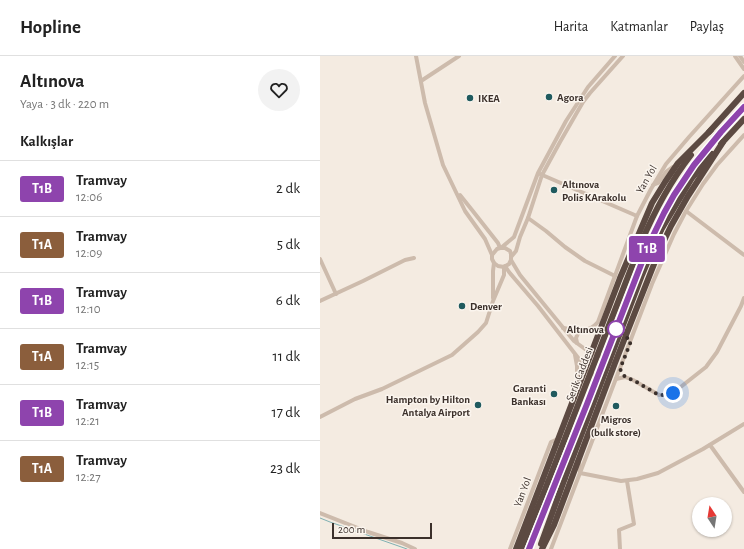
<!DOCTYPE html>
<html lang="tr">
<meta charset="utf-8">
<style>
body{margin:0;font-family:"Alegreya Sans",sans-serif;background:#f2f2f2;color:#222;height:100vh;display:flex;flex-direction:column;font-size:15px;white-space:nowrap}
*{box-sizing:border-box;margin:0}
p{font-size:13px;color:#767676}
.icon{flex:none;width:22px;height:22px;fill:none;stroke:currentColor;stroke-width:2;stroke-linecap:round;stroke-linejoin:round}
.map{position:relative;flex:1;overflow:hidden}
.sheet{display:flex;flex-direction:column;background:#fff;width:320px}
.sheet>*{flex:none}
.badge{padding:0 8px;border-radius:3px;font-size:14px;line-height:26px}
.needle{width:26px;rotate:348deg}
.fabs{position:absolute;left:372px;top:441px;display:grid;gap:8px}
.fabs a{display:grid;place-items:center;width:40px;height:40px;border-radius:50%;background:#fff;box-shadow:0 1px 3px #0004;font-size:20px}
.scale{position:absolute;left:12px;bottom:10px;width:100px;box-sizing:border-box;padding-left:4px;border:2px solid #3b302b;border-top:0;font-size:11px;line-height:14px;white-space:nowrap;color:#3b302b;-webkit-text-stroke:3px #fbf5ee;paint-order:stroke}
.you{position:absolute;width:20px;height:20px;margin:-10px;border:3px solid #fff;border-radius:50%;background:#1a73e8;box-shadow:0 0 0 6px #1a73e833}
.map>.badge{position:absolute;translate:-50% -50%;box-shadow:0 0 0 2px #fff}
h2{padding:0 20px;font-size:15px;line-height:36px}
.round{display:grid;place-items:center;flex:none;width:42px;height:42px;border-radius:21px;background:#f2f2f2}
.head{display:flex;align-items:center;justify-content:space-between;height:68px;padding:0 20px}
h1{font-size:19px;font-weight:700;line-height:30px}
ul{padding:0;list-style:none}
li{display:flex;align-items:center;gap:12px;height:56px;padding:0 20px;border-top:1px solid #e0e0e0}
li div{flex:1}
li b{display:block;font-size:15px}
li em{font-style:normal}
li .badge{min-width:44px;font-weight:700;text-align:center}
header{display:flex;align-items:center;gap:24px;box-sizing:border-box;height:56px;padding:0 20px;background:#fff;border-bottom:1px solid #e0e0e0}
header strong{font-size:19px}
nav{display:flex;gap:22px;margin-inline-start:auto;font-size:14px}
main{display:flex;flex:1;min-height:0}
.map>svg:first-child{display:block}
</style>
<header>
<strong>Hopline</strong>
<nav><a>Harita</a><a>Katmanlar</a><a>Paylaş</a></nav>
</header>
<main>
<section class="sheet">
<div class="head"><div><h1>Altınova</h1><p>Yaya · 3 dk · 220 m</p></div><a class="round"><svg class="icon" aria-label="heart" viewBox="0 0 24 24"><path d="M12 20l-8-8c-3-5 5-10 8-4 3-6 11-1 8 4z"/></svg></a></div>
<h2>Kalkışlar</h2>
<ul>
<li><span class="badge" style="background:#8e44ad;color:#fff">T1B</span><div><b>Tramvay</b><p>12:06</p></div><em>2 dk</em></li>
<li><span class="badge" style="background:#8b5e3c;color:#fff">T1A</span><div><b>Tramvay</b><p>12:09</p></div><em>5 dk</em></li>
<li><span class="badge" style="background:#8e44ad;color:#fff">T1B</span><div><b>Tramvay</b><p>12:10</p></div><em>6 dk</em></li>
<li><span class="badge" style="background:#8b5e3c;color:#fff">T1A</span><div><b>Tramvay</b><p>12:15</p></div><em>11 dk</em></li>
<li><span class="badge" style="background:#8e44ad;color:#fff">T1B</span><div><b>Tramvay</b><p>12:21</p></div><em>17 dk</em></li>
<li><span class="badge" style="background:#8b5e3c;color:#fff">T1A</span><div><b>Tramvay</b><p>12:27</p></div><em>23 dk</em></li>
</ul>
</section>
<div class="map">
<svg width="424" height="493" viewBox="0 0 424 493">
<rect width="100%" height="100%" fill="#f4ebe1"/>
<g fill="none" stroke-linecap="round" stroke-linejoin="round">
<path stroke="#7fb0b2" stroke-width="1" d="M0,462L10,466L87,493"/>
<g stroke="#cdbbac" stroke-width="4">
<path d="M96,0L105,47L123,109L145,155L165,183L172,199V203L174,207L178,210L184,211L189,208L191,204"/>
<path d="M415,0L424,13"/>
<path d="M420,0L424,6"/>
<path d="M101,25L139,0"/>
<path d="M220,118L317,160"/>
<path d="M333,129L338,127L346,116L353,111"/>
<path d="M140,139L152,154L178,187L180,192"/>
<path d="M366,155L424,199"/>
<path d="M208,162L226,175L245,191L265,205L295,220"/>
<path d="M182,191L194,181L218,117L246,65L268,31L295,0"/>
<path d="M172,199L177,193L180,192H185L190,195L191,198V204L200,219L254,285L265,293L292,306"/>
<path d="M191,201L196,195L200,181L208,162L222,119L240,86L263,46L270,37L303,0"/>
<path d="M0,203L16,238"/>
<path d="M185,210L189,216L218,250L259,303L265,313L280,323H283"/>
<path d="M173,242V215L174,207"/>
<path d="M0,245L43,225L85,204L94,202"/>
<path d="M243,272C256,274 268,278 278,266L317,160L331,133L346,108L369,81L424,20"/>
<path d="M257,287L256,282L259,275"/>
<path d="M255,299L257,310V328"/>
<path d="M296,323L305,321L313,324L339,339H346L353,337L386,311L397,296L421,250L424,242"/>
<path d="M0,361L35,343L62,333L132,299L158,276L166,267L173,245L184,219V211"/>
<path d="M390,389L424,436"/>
<path d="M259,405L260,417L301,425L317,423L338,417L383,393L424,368"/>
<path d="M0,457L48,476L82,487L95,493"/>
<path d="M190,493L231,386L238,383"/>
<path d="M231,493L332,228L354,178L366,155L383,128L397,109L424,79"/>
<path d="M300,493L299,474L314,468L307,425"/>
</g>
<g stroke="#5c4a42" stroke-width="6">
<path d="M389,76L424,37"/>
<path d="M401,88L424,63"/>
<path d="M341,174L372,122L392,98"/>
<path d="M321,187C334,156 350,126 371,99"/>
<path d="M221,488L245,422"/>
<path d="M196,493L300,222L332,147L345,126L358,107L391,74"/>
<path d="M201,493L228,426"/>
<path d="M222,493L234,469L295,307L340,193L351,170L368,140L403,86"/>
</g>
<path stroke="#3b302b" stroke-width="1" d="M208,493L266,347L324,195L338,165L353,135L378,101L424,48"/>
<g stroke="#5c4a42" stroke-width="6">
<path d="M245,422L322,219L341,174"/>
<path d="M228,426L321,187"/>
</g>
</g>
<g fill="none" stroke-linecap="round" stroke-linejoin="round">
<g stroke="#fff" stroke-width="9">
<path id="line" d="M209,493L267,348L329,188L344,157L354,139L374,109L401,76L424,51"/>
</g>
<use href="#line" stroke="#8e44ad" stroke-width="6"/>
<path stroke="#3b302b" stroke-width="4" stroke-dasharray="0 7.2" d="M296,273L311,285L300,313L305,321L313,324L339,339H346L353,337"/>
</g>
<g fill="#1f5a5e" stroke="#fbf5ee" stroke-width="1.5">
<circle cx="229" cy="41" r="4"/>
<circle cx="150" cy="42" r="4"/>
<circle cx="234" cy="134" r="4"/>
<circle cx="142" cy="250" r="4"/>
<circle cx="234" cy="338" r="4"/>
<circle cx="158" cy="349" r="4"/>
<circle cx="296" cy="350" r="4"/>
</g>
<circle fill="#fff" stroke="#8e44ad" stroke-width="2" cx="296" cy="273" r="8"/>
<g text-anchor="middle" stroke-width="3" stroke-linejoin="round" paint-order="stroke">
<g font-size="11" font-weight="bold" fill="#3b302b" stroke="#fbf5ee" text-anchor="start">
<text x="237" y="45">Agora</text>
<text x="158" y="46">IKEA</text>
<text x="242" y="132">Altınova<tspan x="242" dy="13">Polis KArakolu</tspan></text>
<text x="150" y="254">Denver</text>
<text x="226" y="336" text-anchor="end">Garanti<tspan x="226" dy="13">Bankası</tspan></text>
<text x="150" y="347" text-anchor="end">Hampton by Hilton<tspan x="150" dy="13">Antalya Airport</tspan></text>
<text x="296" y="367" text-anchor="middle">Migros<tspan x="296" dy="13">(bulk store)</tspan></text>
</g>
<g font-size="11" fill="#3b302b" stroke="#fbf5ee">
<text transform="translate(326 123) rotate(-60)" y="4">Yan Yol</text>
<text transform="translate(259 318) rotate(-69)" y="4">Serik Caddesi</text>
<text transform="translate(202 436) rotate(-69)" y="4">Yan Yol</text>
</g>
<g font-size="11" font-weight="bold" fill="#3b302b" stroke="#fbf5ee" text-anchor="end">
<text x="284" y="277">Altınova</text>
</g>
</g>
</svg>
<div class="fabs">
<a><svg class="needle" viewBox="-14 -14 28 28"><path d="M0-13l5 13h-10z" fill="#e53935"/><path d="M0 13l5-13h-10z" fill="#767676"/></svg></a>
</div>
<div class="scale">200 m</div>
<div class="you" style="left:353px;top:337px"></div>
<b class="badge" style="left:327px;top:193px;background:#8e44ad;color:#fff">T1B</b>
</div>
</main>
